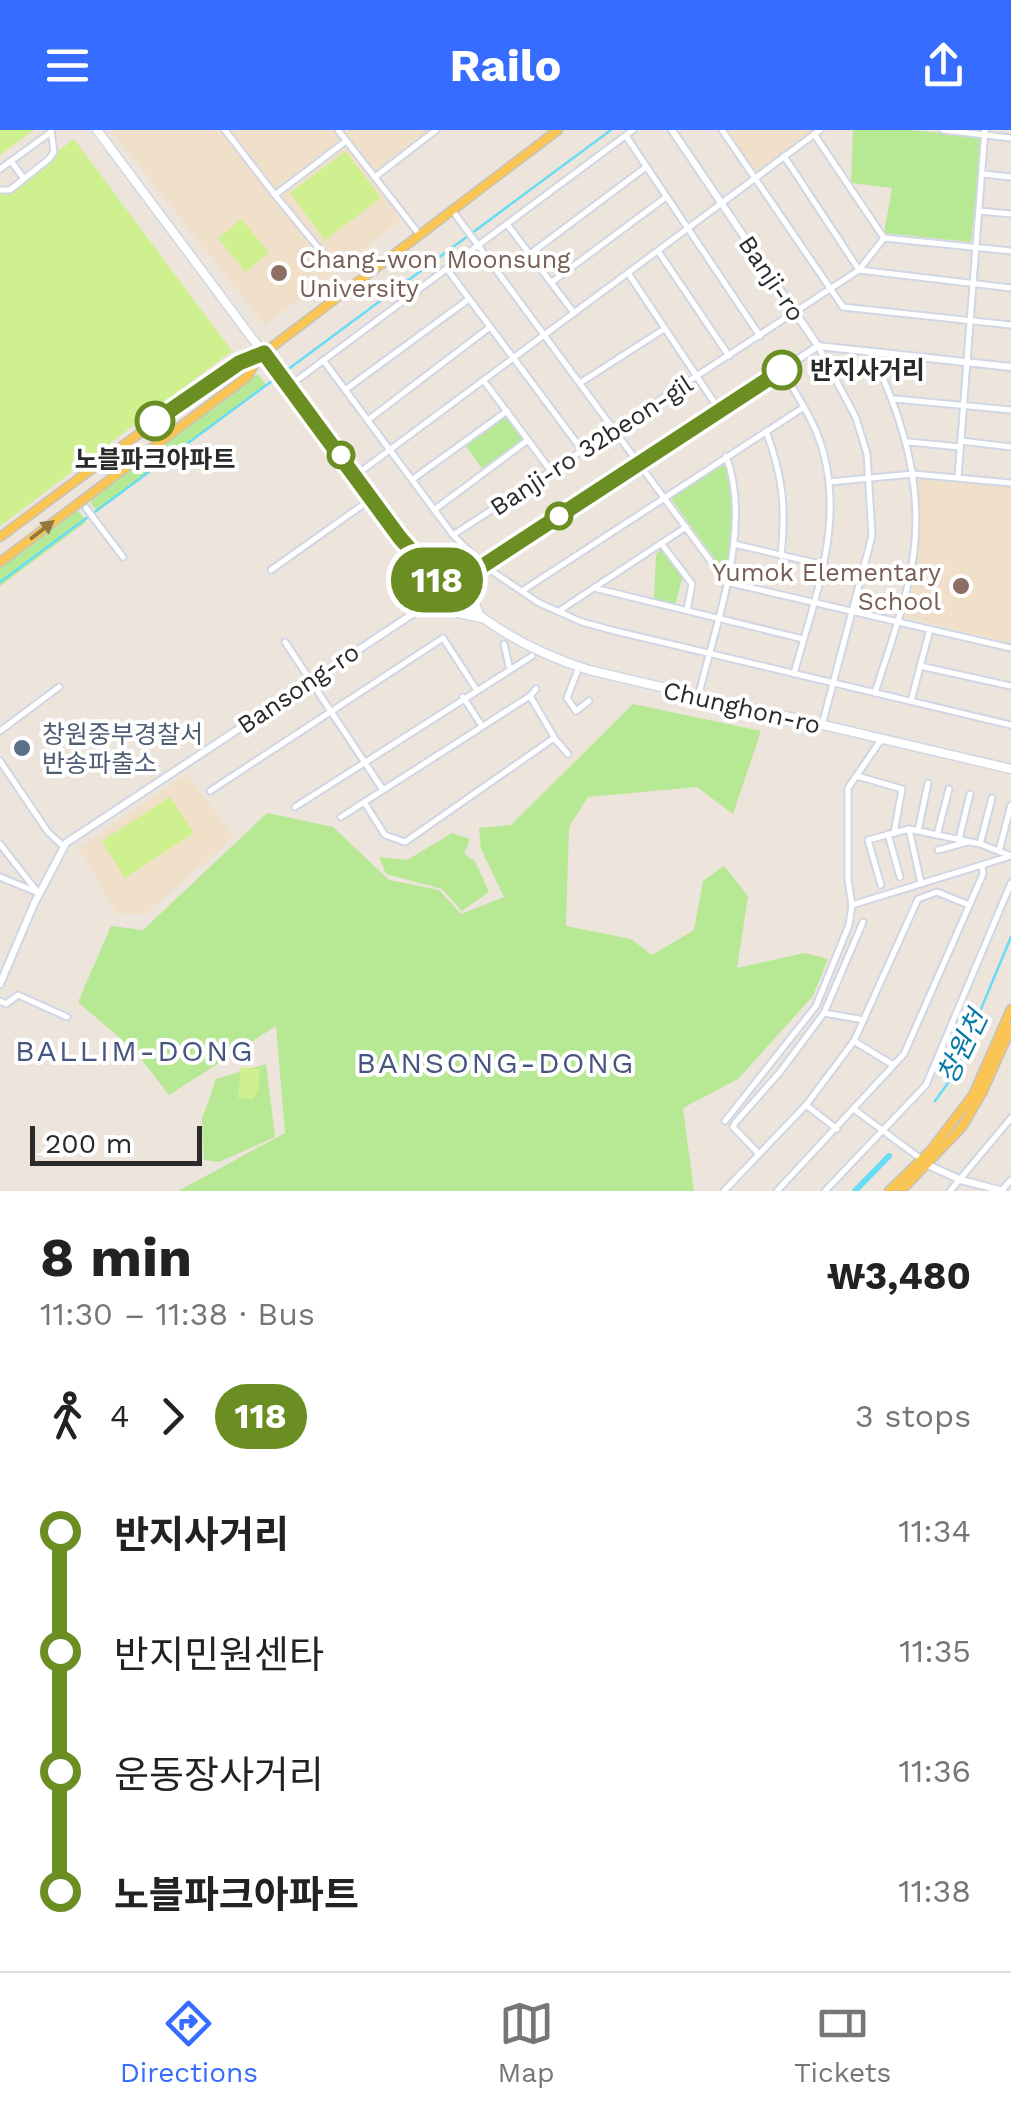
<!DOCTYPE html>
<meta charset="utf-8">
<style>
body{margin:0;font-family:"Work Sans","Noto Sans KR",sans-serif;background:#f6f6f6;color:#222;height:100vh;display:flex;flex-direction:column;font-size:38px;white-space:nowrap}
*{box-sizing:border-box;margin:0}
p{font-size:32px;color:#767676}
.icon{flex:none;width:55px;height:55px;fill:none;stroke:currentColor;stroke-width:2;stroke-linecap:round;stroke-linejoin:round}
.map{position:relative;height:1061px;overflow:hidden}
.details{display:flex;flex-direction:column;background:#fff;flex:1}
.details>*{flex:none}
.badge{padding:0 20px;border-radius:32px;font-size:35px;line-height:65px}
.scale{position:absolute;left:30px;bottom:25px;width:172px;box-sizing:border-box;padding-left:10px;border:5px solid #2a2a2a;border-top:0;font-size:28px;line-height:35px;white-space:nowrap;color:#2a2a2a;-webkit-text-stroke:8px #fff;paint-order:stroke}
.map>.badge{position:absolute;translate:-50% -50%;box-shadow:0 0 0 5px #fff}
.legs{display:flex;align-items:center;gap:15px;height:110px;padding:0 40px;font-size:32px}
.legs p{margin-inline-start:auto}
.head{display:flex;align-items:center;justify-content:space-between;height:170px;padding:0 40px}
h1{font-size:55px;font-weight:700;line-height:75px}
ul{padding:0 40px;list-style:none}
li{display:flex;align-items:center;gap:35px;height:120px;font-size:38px}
li i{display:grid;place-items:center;width:15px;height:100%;margin:0 12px;background:currentColor}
li i::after{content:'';width:25px;height:25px;margin:-12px;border:8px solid;border-radius:50%;background:#fff}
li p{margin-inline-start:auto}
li:first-child i{background:linear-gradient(#0000 50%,currentColor 0)}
li:last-child i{background:linear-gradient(currentColor 50%,#0000 0)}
header{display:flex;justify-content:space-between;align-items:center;height:130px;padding:0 40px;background:#366cff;color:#fff;font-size:45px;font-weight:700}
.tab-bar{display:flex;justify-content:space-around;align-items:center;height:140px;border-top:2px solid #e0e0e0;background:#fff;font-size:28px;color:#767676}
.tab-bar a{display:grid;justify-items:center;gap:5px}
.tab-bar .on{color:#366cff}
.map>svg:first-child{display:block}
</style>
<header><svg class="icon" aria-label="menu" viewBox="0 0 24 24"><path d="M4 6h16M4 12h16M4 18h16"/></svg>Railo<svg class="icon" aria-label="share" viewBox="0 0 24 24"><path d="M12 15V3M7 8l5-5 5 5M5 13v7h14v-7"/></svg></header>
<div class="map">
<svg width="1011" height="1061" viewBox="0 0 1011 1061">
<rect width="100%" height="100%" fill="#ede4db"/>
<g fill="#f0e0c9">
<path d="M111,0H429L370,47L401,90L265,195Z"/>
<path d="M725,0H816L755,45Z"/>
<path d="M918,348L1011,357V514L906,487L918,426Z"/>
<path d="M187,644L233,707L145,784H117L79,718Z"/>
</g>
<g fill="#b7e894">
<path d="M853,0H909L982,7L971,112L884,103L892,58L851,53Z"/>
<path d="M258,244L266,255L98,381L91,374L92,368Z"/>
<path d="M506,283L526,310L484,341L465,315Z"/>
<path d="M723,332C741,369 733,405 725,443L670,367Z"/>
<path d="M79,381L86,392L0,456V436L71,383Z"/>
<path d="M663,418L683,445L675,476L654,471L656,424Z"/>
<path d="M633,574L761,601L733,684L697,657L588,667L569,697L566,796L631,809L652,825L694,800L703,751L724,736L748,766L737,838L805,823L828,829L813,866L738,949L683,978L694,1061H178L285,1003L276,896L169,965L135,921L78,872L111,796L143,800L267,683L333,697L389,750L439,760L461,784L504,767L481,719L479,698L511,695Z"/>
<path d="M452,703L470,709L464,724L475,731L489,762L462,781L442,759L386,744L379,727L407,730Z"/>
<path d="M266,934L275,1007L219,1032L204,1030L202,989L216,949Z"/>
</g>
<g fill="#cff08e">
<path d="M0,0H34L0,25Z"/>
<path d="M74,9L232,221L0,396V65Z"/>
<path d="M346,21L381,68L325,110L290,63Z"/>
<path d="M242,89L269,123L245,142L218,108Z"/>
<path d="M170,667L194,703L125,748L102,711Z"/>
<path d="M241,937L260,939L258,961L253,969L238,968Z"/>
</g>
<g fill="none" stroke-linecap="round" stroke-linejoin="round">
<g stroke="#67dcf7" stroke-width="2.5">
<path d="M283,243L611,0"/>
<path d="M0,452L276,248"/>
<path d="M935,971L953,946L1011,807"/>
</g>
<path stroke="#67dcf7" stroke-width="6" d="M855,1061L889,1026"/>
<g stroke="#d0d6e4" stroke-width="9">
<g id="minor">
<path d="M225,0L275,65L346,11"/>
<path d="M338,0L419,104"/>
<path d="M722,0L843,177L1011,195"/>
<path d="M943,0L1011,8"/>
<path d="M814,4L884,108L1011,121"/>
<path d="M626,6L760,206"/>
<path d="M784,26L859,140L1011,158"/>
<path d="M11,31L24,49"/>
<path d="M0,39L51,2"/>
<path d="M983,44L1011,47"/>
<path d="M375,47L436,0"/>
<path d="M0,60H10L49,29L54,22L51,1"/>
<path d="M275,65L330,132"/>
<path d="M452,80L726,452L1011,518"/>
<path d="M979,81L1011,84"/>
<path d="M507,94L574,183"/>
<path d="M658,121L729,226"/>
<path d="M530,124L646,37"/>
<path d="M447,139L582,320"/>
<path d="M628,143L720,281"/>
<path d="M552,152L666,67"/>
<path d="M818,216L856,288L867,324L872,406L822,595"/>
<path d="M871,222C905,292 927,366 910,445C902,485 887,524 875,563"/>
<path d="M323,230L453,405L483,435L539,473L582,492L611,500L1011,595"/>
<path d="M782,240C794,260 807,280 816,301C850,383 815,465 794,544"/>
<path d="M484,251L551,341"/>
<path d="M580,253L664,199"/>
<path d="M289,256L633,0"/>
<path d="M345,260L469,169"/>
<path d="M895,269L1011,280"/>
<path d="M368,290L490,197"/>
<path d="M766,301C783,347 786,377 781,426"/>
<path d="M961,311L1011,317"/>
<path d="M909,312L960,317"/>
<path d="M356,345L820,0"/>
<path d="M958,347L985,0"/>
<path d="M413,349L507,281"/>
<path d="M829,352L913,344L1011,353"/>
<path d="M86,378L123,427"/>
<path d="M434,380L528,310"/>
<path d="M453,405L859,140L884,108"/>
<path d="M661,413L692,454L687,480"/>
<path d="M734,414L824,435"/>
<path d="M271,440L371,369"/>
<path d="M594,458L803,509"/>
<path d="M522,461L804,277"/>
<path d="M559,481L686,397"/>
<path d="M285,512L383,660"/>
<path d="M504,514L509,536"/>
<path d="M920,536L1011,556"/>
<path d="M579,537L567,568L576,581L589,571"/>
<path d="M699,564C716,492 753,397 726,326"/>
<path d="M530,566L554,607"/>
<path d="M463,567L482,596"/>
<path d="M911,571L930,499"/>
<path d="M0,601L59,557"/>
<path d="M0,631L48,702L63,716"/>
<path d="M857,646L902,659L894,703"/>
<path d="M210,661L443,508L476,559"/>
<path d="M364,672L385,705L405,712L554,608L568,624"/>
<path d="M295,677L532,526"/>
<path d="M341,687L530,566L536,559"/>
<path d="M909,699L921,753"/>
<path d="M918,701L928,653"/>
<path d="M888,704L900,747"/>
<path d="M937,705L949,659"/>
<path d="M959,709L970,664"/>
<path d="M0,714L39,764"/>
<path d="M980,714L992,668"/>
<path d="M938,720L968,712"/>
<path d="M999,721L1011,675"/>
<path d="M0,747L39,763"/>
<path d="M881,755L868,710L909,699L980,714L1011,726"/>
<path d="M852,775L1011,726"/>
<path d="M863,792L824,883L864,890"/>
<path d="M0,871L6,874L18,865L67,887"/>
<path d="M854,911L893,935"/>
<path d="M806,975L837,999"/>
<path d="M855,980L921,1029"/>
<path d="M725,991L816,876L849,795L852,775L848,750V658L881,610"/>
<path d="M759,1024L733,997L735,993L780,942L824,883"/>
<path d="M724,1061L806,975L854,911L918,769L937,762L969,775"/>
<path d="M777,1061L904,924L983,744L982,735"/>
<path d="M825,1061L926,955L1011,753"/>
<path d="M950,1061L1011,988"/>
<path d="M1001,1061L1011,1050"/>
</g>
</g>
<g stroke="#d0d6e4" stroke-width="10">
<g id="tertiary">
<path d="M672,0L818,216"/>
<path d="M0,854L34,774L66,713L818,216L1011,237"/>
<path d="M928,1035L961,1050L1003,1061"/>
</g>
</g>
<g stroke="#d0d6e4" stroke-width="11">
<g id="secondary">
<path d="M97,0L401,408C457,474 504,513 589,540L1011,639"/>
<path d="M474,442L470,463L478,481"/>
<path d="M417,479L437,478L481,488"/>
</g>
</g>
<g stroke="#c3c3c3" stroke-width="11">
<g id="primary">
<path d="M0,407L175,277L239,233L264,223L558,0"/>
<path d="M0,432L248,246L258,228"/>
<path d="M889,1061L930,1021L973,965L1011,879"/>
<path d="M901,1061L962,997L982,963L1011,898"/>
</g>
</g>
<use href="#minor" stroke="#fff" stroke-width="5"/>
<use href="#tertiary" stroke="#fff" stroke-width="6"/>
<use href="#secondary" stroke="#fff" stroke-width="8"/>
<use href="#primary" stroke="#fac553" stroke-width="8"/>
</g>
<defs><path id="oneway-solid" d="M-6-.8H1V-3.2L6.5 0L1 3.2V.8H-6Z" transform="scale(2.5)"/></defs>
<use fill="#92783e" href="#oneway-solid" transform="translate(42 400) rotate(-38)"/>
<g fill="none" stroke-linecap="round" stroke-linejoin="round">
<g stroke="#fff" stroke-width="22">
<path id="line-1" d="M155,291L239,233L264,223L400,408L446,460L782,240"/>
</g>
<use href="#line-1" stroke="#6b8e23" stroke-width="15"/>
</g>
<g fill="#8d6e63" stroke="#fff" stroke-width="4">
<circle cx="279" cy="143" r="10"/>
<circle cx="961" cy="456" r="10"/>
</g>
<g fill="#fff" stroke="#6b8e23" stroke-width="5">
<circle cx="782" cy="240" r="18"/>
<circle cx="155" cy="291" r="18"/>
<circle cx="341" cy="325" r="12"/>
<circle cx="559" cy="386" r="12"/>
</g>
<circle fill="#5c6f8a" stroke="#fff" stroke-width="4" cx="22" cy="618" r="10"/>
<g text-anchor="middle" stroke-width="8" stroke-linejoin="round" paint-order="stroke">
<g font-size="25" fill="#785e54" stroke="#fff" text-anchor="start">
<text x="299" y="138">Chang-won Moonsung<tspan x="299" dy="29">University</tspan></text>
<text x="941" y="451" text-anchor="end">Yumok Elementary<tspan x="941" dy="29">School</tspan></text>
</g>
<g font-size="25" fill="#2a2a2a" stroke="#fff">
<text transform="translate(772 148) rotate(56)" y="9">Banji-ro</text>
<text transform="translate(591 315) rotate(-33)" y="9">Banji-ro 32beon-gil</text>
<text transform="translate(298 558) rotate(-34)" y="9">Bansong-ro</text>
<text transform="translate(742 577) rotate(13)" y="9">Chunghon-ro</text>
</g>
<g font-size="25" font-weight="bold" fill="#2a2a2a" stroke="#fff" text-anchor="start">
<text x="810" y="249">반지사거리</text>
<text x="155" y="338" text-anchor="middle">노블파크아파트</text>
</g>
<g font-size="25" fill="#4e5e75" stroke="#fff" text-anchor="start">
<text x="42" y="613">창원중부경찰서<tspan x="42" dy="29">반송파출소</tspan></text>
</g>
<g font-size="28" font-style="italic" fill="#047aa4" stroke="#fff">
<text transform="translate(962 917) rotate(-64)" y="10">창원천</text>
</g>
<g font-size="30" letter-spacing="2.5" fill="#47567e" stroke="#fff">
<text x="135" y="931">BALLIM-DONG</text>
<text x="496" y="943">BANSONG-DONG</text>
</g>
</g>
</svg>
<div class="scale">200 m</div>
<b class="badge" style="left:437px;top:450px;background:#6b8e23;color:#fff">118</b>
</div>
<section class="details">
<div class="head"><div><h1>8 min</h1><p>11:30 – 11:38 · Bus</p></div><b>₩3,480</b></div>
<div class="legs"><svg class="icon" aria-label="walk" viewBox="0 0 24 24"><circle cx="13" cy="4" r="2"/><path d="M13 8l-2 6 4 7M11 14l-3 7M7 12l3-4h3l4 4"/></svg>4<svg class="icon" aria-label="forward" viewBox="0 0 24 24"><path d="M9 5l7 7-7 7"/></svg><b class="badge" style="background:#6b8e23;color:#fff">118</b><p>3 stops</p></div>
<ul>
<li><i style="color:#6b8e23"></i><b>반지사거리</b><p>11:34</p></li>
<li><i style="color:#6b8e23"></i><span>반지민원센타</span><p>11:35</p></li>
<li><i style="color:#6b8e23"></i><span>운동장사거리</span><p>11:36</p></li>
<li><i style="color:#6b8e23"></i><b>노블파크아파트</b><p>11:38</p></li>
</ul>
</section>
<nav class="tab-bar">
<a class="on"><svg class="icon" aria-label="directions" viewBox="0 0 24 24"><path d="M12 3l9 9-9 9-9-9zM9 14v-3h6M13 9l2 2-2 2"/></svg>Directions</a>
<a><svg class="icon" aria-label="map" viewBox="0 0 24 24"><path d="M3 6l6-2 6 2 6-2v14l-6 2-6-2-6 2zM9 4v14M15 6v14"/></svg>Map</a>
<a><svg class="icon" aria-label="tickets" viewBox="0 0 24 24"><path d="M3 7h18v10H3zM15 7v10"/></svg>Tickets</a>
</nav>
